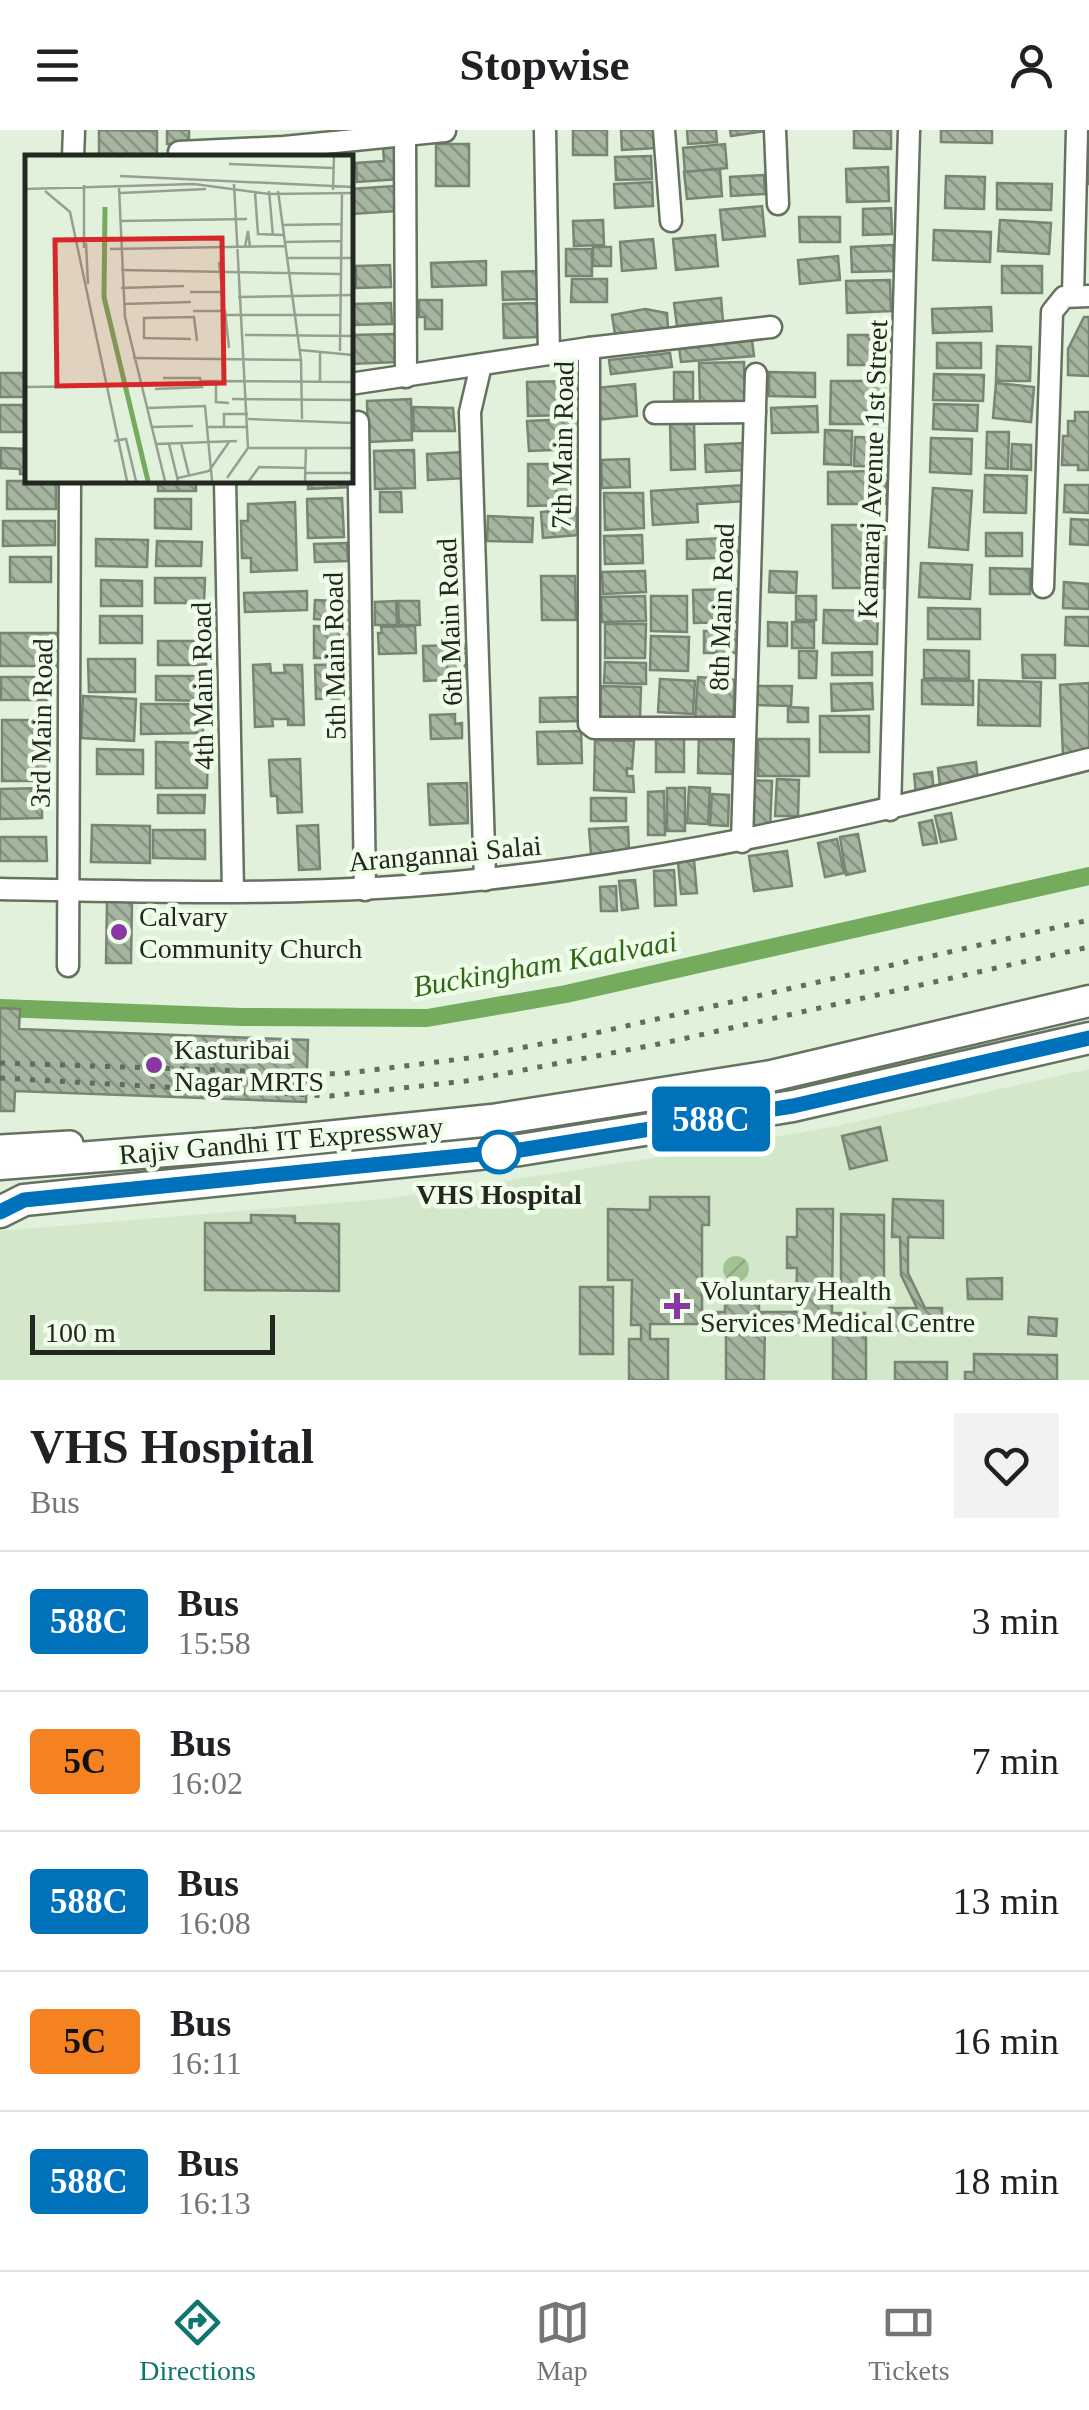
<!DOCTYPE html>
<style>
body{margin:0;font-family:"Times New Roman",serif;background:#f2f2f2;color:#202124;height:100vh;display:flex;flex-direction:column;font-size:38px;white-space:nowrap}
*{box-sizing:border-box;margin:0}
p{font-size:32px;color:#757577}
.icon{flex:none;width:55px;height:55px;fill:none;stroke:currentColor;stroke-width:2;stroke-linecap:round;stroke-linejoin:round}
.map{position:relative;height:1250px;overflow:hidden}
.side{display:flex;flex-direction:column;background:#fff;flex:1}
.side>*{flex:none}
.badge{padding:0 20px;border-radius:8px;font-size:35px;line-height:65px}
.scale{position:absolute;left:30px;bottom:25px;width:245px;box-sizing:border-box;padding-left:10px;border:5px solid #22271f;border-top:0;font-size:28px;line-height:35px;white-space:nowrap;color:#22271f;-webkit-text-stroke:8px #eefee8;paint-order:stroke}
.map>.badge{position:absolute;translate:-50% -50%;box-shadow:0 0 0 5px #fff}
.round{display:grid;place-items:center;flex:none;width:105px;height:105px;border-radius:0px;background:#f2f2f2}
.head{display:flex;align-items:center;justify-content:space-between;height:170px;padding:0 30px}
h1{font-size:48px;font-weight:800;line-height:75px}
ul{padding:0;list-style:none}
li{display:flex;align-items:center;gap:30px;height:140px;padding:0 30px;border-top:2px solid #e0e0e0}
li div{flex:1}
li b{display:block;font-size:38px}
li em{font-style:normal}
li .badge{min-width:110px;font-weight:700;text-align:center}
header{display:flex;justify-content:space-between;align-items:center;height:130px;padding:0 30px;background:#fff;font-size:45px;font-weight:800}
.menu{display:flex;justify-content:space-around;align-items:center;height:140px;border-top:2px solid #e0e0e0;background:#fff;font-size:28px;color:#757577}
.menu a{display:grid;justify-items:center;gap:5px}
.menu .active{color:#0f766e}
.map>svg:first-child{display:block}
</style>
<header><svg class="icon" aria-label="menu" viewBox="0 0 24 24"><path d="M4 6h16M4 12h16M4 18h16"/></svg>Stopwise<svg class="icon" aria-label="person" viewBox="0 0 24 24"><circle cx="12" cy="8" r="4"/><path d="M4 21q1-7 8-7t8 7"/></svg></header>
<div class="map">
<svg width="1089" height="1250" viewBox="0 0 1089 1250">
<defs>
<pattern id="garden-furrows" width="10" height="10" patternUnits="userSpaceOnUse" patternTransform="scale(2.5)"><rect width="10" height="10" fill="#a2c495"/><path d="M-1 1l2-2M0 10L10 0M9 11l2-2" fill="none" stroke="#8ba880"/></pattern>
<pattern id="building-back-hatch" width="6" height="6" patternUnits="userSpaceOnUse" patternTransform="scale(2.5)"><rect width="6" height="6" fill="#a5b5a0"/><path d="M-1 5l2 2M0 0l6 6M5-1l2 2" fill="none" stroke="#869382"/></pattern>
</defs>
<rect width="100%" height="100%" fill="#e1f1db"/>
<path fill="#d3e7cb" d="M1089,939V1250H0V1101L384,1069L667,1026L837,996Z"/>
<circle fill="url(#garden-furrows)" cx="736" cy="1139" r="13"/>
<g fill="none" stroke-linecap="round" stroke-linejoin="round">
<path stroke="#74ab5d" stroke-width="18" d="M0,878L242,887L427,888L566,864L1089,746"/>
</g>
<g fill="url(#building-back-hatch)" stroke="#778672" stroke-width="2.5">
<path d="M99,0L157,1V28H99Z"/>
<rect x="167" y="0" width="22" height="14"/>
<rect x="573" y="0" width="34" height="25"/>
<path d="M621,0H655L656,18L622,20Z"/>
<path d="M687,0H716L717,12L688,14Z"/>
<path d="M730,0H766V1L731,6Z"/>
<path d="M854,0H891V19L854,18Z"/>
<path d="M941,0H992V13L941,12Z"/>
<path d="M1088,11H1089V54H1086Z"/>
<rect x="436" y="14" width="33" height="42"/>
<path d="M725,14L727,38L685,42L683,18Z"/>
<path d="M398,17L400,49L357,52L356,33L384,31L383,18Z"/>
<path d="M651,26L652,49L616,50L615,27Z"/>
<path d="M888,37L889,71L847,72L846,39Z"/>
<path d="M720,39L722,66L687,69L684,42Z"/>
<path d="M764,45L765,64L731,66L730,47Z"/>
<path d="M946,46L985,47L984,79L945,78Z"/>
<path d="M652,52L653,76L615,78L614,54Z"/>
<path d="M997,53L1052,54L1051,80L997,79Z"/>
<path d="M394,56L396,81L352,84L351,59Z"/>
<path d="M762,76L765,106L723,110L720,80Z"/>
<path d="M891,78L892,104L863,105V79Z"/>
<path d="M799,87H840V112H800Z"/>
<path d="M603,90L604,115L574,116L573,91Z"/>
<path d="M1000,90L1051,93L1049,124L998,121Z"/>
<path d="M934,100L991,102L990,132L933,130Z"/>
<path d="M715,105L718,136L676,140L673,109Z"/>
<path d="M653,109L656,138L622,141L620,112Z"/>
<path d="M893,115L894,141L852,142L851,117Z"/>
<rect x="593" y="117" width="18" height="19"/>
<rect x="566" y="119" width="26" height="27"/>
<path d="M838,126L840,150L800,154L798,130Z"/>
<path d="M486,131V155L432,157L431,133Z"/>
<path d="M390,135L391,157L356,158V136Z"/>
<rect x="1002" y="136" width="40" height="27"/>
<path d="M539,141V169L503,170L502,142Z"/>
<path d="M572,149H607V172H571Z"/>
<path d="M890,150L891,181L847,183L846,151Z"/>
<path d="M721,168L723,191L677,196L674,173Z"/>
<path d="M419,170H442V199H425V187H419Z"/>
<path d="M391,173L392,194L353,195L352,174Z"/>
<path d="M538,173L539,207L504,208L503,174Z"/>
<path d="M991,177L992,201L933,203L932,179Z"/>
<path d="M645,179L667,183L668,198L615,204L612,185Z"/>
<path d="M1084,187H1089V246L1068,245V219Z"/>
<path d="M395,204L396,232L350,234V205Z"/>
<rect x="848" y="205" width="42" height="30"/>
<path d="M752,210L754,226L681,232L679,217Z"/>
<rect x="937" y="213" width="44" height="25"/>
<path d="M997,216L1031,217L1030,251H996Z"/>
<path d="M670,223L672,237L611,244L609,230Z"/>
<path d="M744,232L745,272L700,273L699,233Z"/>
<rect x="674" y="242" width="19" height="28"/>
<path d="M769,242L815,243V267L769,266Z"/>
<rect x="0" y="243" width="28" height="24"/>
<path d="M934,244L984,245L983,271L933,270Z"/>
<path d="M568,251V285L528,286L527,252Z"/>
<path d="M831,251H885V294H830Z"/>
<path d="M996,253L1034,257L1031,292L993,288Z"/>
<path d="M635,254L637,286L597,290L595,258Z"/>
<path d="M411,269L412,310L368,312L367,271Z"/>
<path d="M934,274L978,275L977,301L933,299Z"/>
<rect x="0" y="275" width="28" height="27"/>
<path d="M817,276L818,302L772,303L771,278Z"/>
<path d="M413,277L453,278L455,301H414Z"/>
<path d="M1075,282H1089V340H1078V335H1062L1063,306H1068V291H1075Z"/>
<path d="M574,289L576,319L529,321L527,291Z"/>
<path d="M670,291H694L695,339L671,340Z"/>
<path d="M825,300L852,301L851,335L824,334Z"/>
<path d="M987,302H1009L1008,339L986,338Z"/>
<path d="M855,307L893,308L892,337L854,336Z"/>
<path d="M931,308L972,309L971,344L930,342Z"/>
<path d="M744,313L746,340L706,342L705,315Z"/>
<path d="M1012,314L1031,315V340L1011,339Z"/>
<path d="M1,318L28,319V344H20V339L1,338Z"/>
<path d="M414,320L415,358L375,359L374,321Z"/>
<path d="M465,322L466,348L428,350L427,324Z"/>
<path d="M629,329L630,357L602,358L601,330Z"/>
<path d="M528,334H568L569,375L528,376Z"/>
<path d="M873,341V345H886V374H828V342Z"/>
<path d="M985,345L1027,346L1026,383L984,382Z"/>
<rect x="158" y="350" width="38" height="11"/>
<path d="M308,350H350L352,357L308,359Z"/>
<rect x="7" y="351" width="49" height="28"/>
<path d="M745,355L746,371L697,374L698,392L653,395L651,361Z"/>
<path d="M1065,355H1089V383L1064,382Z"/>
<path d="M933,358L972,361L968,420L929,417Z"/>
<path d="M380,362H401L402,382H380Z"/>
<path d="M604,363H643L644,398L605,400Z"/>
<path d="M342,368L344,407L308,408L307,369Z"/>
<path d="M155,369H191V399L155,398Z"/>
<path d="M295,372L297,440L251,442V428H242L241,391H248V374Z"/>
<path d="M576,378L578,405L543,408L541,382Z"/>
<path d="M488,386L533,388L532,412L487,411Z"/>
<path d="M1071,389L1089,390V415L1070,414Z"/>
<path d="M3,391H55V415L3,416Z"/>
<path d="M832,395H883L884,458H833Z"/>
<rect x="986" y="403" width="36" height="23"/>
<path d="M642,405L643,433L605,434L604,406Z"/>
<path d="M743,407L744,427L687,429V410Z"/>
<path d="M96,409L148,410L147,437L96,436Z"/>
<path d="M157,411L202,412L201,436H156Z"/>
<path d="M347,413L348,431L315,432L314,414Z"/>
<rect x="10" y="427" width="41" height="25"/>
<path d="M921,433L972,435L970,469L919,467Z"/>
<path d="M990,438L1030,439V464H990Z"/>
<path d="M645,441L646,462L603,464L602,442Z"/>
<path d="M770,441L797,442L796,463L769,462Z"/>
<path d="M541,446H575L576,490H542Z"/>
<path d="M155,448H205L204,473H155Z"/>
<path d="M101,450L142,451V476H101Z"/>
<path d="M1064,452L1089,454V479L1063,478Z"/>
<path d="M740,459L741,492L694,493L693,460Z"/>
<path d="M307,461V480L245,482L244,463Z"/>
<path d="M645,466L646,491L602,492L601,467Z"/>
<path d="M651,466H687V502L651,501Z"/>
<rect x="796" y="466" width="20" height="24"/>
<path d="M315,470L355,472L354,491L314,489Z"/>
<path d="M396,471L397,495H375V472Z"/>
<path d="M398,471H419L420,495H399Z"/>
<path d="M928,478L980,479V509H928Z"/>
<path d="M824,480L878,481L877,514L823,513Z"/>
<rect x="100" y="486" width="42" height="27"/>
<path d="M1066,487H1089V516L1065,515Z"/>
<path d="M768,492L787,493V516H768Z"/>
<rect x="792" y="492" width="22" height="26"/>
<path d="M605,494H646L645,528H605Z"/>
<path d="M314,496L353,497V528H314Z"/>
<path d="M415,496L416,523L379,524L378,503H382L381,497Z"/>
<rect x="704" y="501" width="38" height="22"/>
<rect x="0" y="503" width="58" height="33"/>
<path d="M651,506L689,507L688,541L650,540Z"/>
<path d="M158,511H207L206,535H158Z"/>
<path d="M464,515L466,549L424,551L423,516Z"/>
<path d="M924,520L969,521V549L924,548Z"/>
<path d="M799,521H817L816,548H799Z"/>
<path d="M872,522V545H832V523Z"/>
<path d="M1022,525H1055V548H1023Z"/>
<path d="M88,529H135V562H89Z"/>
<path d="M605,532L646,533V554L604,553Z"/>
<path d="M270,534L271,543H285L284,535H302L304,595H288V589H272L273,596L255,597L253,535Z"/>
<path d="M354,534L355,568L316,569L315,535Z"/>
<path d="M156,546H207V571L156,570Z"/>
<rect x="1" y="547" width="50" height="23"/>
<path d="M698,547L735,550L733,593L695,590Z"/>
<path d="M660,549L695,551L693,584L658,582Z"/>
<path d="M922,550L973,551V575L922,574Z"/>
<path d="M979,550L1041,552L1040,596L978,595Z"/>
<path d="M872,553L873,579L832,581L831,554Z"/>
<path d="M1089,553V624L1063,625L1060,555Z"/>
<path d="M601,556L641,557L640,589L600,588Z"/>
<path d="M757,556H792L791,576L756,575Z"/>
<path d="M83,566L136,569L134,611L81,608Z"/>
<path d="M580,567V591L540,592V568Z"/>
<path d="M141,574H202L203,603L141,604Z"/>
<path d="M788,577L808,578V592H788Z"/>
<path d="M455,584V594L462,593V608L431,609L430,585Z"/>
<rect x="820" y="586" width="49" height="36"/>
<rect x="2" y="590" width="46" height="61"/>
<path d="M581,601L582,633L538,634L537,602Z"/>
<path d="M699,601L737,603L736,644L698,643Z"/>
<rect x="656" y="603" width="28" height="39"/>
<rect x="758" y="609" width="51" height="37"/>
<path d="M595,610L634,611L632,639L627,638V646H633L634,662L594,660Z"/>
<path d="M156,612L208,613L207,658H156Z"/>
<path d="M97,619L143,620V644H97Z"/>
<path d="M300,629L302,682L278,683L277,666H271L269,630Z"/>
<path d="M976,632L978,650L940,656L938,638Z"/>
<path d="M932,642L934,663L916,664L914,644Z"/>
<path d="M777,649L799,650L798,686H775Z"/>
<path d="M749,650L772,651L770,700L747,699Z"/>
<path d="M467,653L468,693L430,695L428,654Z"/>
<path d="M689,657L710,658L708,694L687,693Z"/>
<path d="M42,658V688L0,689V659Z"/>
<rect x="667" y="658" width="18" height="43"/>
<path d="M664,661L665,705H648V662Z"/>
<path d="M712,664L729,665L728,696L710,695Z"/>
<path d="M158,665H205L204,683H158Z"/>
<rect x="591" y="668" width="35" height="23"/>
<path d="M951,683L956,709L941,712L935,686Z"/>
<path d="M932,690L937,713L923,715L919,693Z"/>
<path d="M92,695L150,696V733L91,732Z"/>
<path d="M318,695L320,739L299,740L297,696Z"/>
<path d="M628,697L629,722L591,724L589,699Z"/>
<path d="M153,700H205V729L153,728Z"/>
<path d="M858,704L865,741L846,745L840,707Z"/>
<path d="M0,707H46L47,731H0Z"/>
<path d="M837,709L844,743L825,747L818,713Z"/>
<path d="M787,721L792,756L754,761L749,726Z"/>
<path d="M694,730L697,763L681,764L678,732Z"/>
<path d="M674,740L676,775L655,776L654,741Z"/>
<path d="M635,750L638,778L622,780L619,751Z"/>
<path d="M616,756L617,781H601L600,757Z"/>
<path d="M107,771L132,772L131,833H106Z"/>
<path d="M0,878L20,879L19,899L308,910L306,972L15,961L14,981H0Z"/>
<path d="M880,997L887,1030L850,1039L842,1006Z"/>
<path d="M650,1067H709V1095H702V1182H725V1167H759V1182H796L797,1138H787V1107H797V1079H833L832,1183H865V1192H889V1178H917L901,1145L900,1107H892L893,1069L943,1071V1108L908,1107V1143L925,1178H942V1193L947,1194V1201L866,1200V1250H833V1193L765,1192L764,1250H726V1194H650V1209H668V1250H629V1209H641V1195H631L632,1150H608V1079L650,1080Z"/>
<path d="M841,1084L884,1085V1167H841Z"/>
<path d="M251,1085L295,1086V1093L339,1094V1161L205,1160V1093H251Z"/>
<path d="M1002,1148V1169H968L967,1149Z"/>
<rect x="580" y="1157" width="33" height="67"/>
<path d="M1029,1187L1057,1189L1056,1206L1028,1204Z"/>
<path d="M974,1224L1057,1225V1250H965V1242H974Z"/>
<rect x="895" y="1232" width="52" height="18"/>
</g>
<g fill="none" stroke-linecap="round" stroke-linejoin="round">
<g stroke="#64725f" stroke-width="25">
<g id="minor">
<path d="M545,0L549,224"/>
<path d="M664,0L671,91"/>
<path d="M775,0L778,74"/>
<path d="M405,4L406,247"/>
<path d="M179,22L284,17L445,1"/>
<path d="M73,28L74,0"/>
<path d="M1073,165L1077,0"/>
<path d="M481,235L470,282L485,750"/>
<path d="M350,254L589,218"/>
<path d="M655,283L755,282"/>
<path d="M358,292L365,760"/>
<path d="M225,350L233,761"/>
<path d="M1043,457L1052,182L1064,167L1089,166"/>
<path d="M745,598H594L589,594V218L771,197"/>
<path d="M890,680L909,0"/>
<path d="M742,712L756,244"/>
<path d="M0,759C162,762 325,767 486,749C691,727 890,680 1089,629"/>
<path d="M68,836L70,350"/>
</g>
</g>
<g stroke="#64725f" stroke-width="30">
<path id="tertiary" d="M0,1018L70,1014"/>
</g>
<g stroke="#64725f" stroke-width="35">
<g id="primary">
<path d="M0,1034L257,1014L492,990L771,946L1089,871"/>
<path d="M0,1082L24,1070L520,1020L793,976L1089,908"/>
</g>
</g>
<use href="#minor" stroke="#fff" stroke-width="20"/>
<use href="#tertiary" stroke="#fff" stroke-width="25"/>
<use href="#primary" stroke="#fff" stroke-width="30"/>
<g stroke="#636b5f" stroke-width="5" stroke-dasharray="5 10" stroke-linecap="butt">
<path d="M0,933L340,944L469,928L587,905L1089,790"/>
<path d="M0,948L330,966L466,951L669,912L1089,817"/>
</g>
</g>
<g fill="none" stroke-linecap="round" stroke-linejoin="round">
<g stroke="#fff" stroke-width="22">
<path id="line" d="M0,1082L24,1070L520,1020L793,976L1089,908"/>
</g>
<use href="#line" stroke="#0072bc" stroke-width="15"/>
</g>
<g fill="#8a36a4" stroke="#eefee8" stroke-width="4">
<circle cx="119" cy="802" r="10"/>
<circle cx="154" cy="935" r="10"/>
<path d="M672 1161h10v10h10v10h-10v10h-10v-10h-10v-10h10z"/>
</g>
<circle fill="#fff" stroke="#0072bc" stroke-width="5" cx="499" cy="1022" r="20"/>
<g text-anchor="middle" stroke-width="9" stroke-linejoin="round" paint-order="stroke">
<g font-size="28" fill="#22271f" stroke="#eefee8">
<text transform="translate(562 315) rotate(-89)" y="10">7th Main Road</text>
<text transform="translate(872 339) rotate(-88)" y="10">Kamaraj Avenue 1st Street</text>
<text transform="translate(721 477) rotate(-88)" y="10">8th Main Road</text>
<text transform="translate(449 492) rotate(-92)" y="10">6th Main Road</text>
<text transform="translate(334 526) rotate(-91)" y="10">5th Main Road</text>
<text transform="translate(202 556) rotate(-91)" y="10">4th Main Road</text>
<text transform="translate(41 593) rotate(-89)" y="10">3rd Main Road</text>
<text transform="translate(445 723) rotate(-5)" y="10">Arangannai Salai</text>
<text transform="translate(281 1010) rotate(-5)" y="10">Rajiv Gandhi IT Expressway</text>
</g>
<g font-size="28" fill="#22271f" stroke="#eefee8" text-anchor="start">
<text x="139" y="796">Calvary<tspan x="139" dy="32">Community Church</tspan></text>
<text x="174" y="929">Kasturibai<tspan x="174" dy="32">Nagar MRTS</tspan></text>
<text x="700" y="1170">Voluntary Health<tspan x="700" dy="32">Services Medical Centre</tspan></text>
</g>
<g font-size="28" font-weight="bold" fill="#22271f" stroke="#eefee8">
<text x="499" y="1074">VHS Hospital</text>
</g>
<g font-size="30" font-style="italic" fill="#336618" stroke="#eefee8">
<text transform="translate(545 834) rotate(-10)" y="10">Buckingham Kaalvaai</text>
</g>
</g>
<g transform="translate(25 25)">
<rect width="328" height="328" fill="#e1f1db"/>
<path fill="none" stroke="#74ab5d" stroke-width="5" d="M80,52L79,142L123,326"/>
<path fill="none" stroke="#95a090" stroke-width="2.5" d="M204,9L308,13M95,21L328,32M209,29L223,293M59,30V93M94,33L100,162L140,326M0,34L169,29L244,39L328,38M308,35L309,1M20,36L45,57L102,326M244,36L248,81M253,36L276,205L277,264M230,37L233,79L258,80M95,38L181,34M95,66L222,64M257,70L317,69M260,87L316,86M61,88L63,129M220,92L223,76L225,92M85,94L260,91M262,103H328M194,107L198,142M96,115L315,119M96,133L159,131M165,137H197M213,142L328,140M98,149L166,147M168,156H200L204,193M201,160H315M220,180L328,181M118,183L166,184M119,183V163L169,162L172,186M275,195L328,200M315,196L317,38M108,203L276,205M177,226L328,227M191,226V247L204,248M295,227V196M0,232L78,231M130,234L177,232L175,223H138M207,244L328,245M122,253L180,251L187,326M223,264L328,268M126,272L168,271M181,272H222M199,272V259H223M89,286L101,284L111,326M156,288L164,320M131,289L212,286M144,289L153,326M280,318H328M153,323L184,316L204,287M202,323L223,293H328M224,326L234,312L280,313M280,326L281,292"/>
<path fill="#d62828" fill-opacity="0.15" stroke="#d62828" stroke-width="5" d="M197,83L199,228L32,231L30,85Z"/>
<rect width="328" height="328" fill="none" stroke="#22271f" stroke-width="5"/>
</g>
</svg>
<div class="scale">100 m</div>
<b class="badge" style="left:711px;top:989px;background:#0072bc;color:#fff">588C</b>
</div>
<section class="side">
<div class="head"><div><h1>VHS Hospital</h1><p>Bus</p></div><a class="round"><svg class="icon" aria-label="heart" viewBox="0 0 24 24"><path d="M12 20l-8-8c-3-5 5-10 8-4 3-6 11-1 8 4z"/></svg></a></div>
<ul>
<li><span class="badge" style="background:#0072bc;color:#fff">588C</span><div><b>Bus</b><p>15:58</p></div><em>3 min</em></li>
<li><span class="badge" style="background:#f58220;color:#111">5C</span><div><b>Bus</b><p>16:02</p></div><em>7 min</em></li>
<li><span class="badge" style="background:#0072bc;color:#fff">588C</span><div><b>Bus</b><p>16:08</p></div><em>13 min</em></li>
<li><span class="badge" style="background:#f58220;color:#111">5C</span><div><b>Bus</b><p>16:11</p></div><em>16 min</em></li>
<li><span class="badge" style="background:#0072bc;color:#fff">588C</span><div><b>Bus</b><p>16:13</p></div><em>18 min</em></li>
</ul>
</section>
<nav class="menu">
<a class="active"><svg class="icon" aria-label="directions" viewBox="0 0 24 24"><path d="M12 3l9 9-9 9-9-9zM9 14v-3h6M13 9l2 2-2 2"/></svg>Directions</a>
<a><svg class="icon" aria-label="map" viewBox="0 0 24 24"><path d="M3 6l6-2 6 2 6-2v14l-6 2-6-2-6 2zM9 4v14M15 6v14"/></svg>Map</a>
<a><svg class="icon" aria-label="tickets" viewBox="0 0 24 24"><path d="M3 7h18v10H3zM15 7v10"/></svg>Tickets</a>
</nav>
